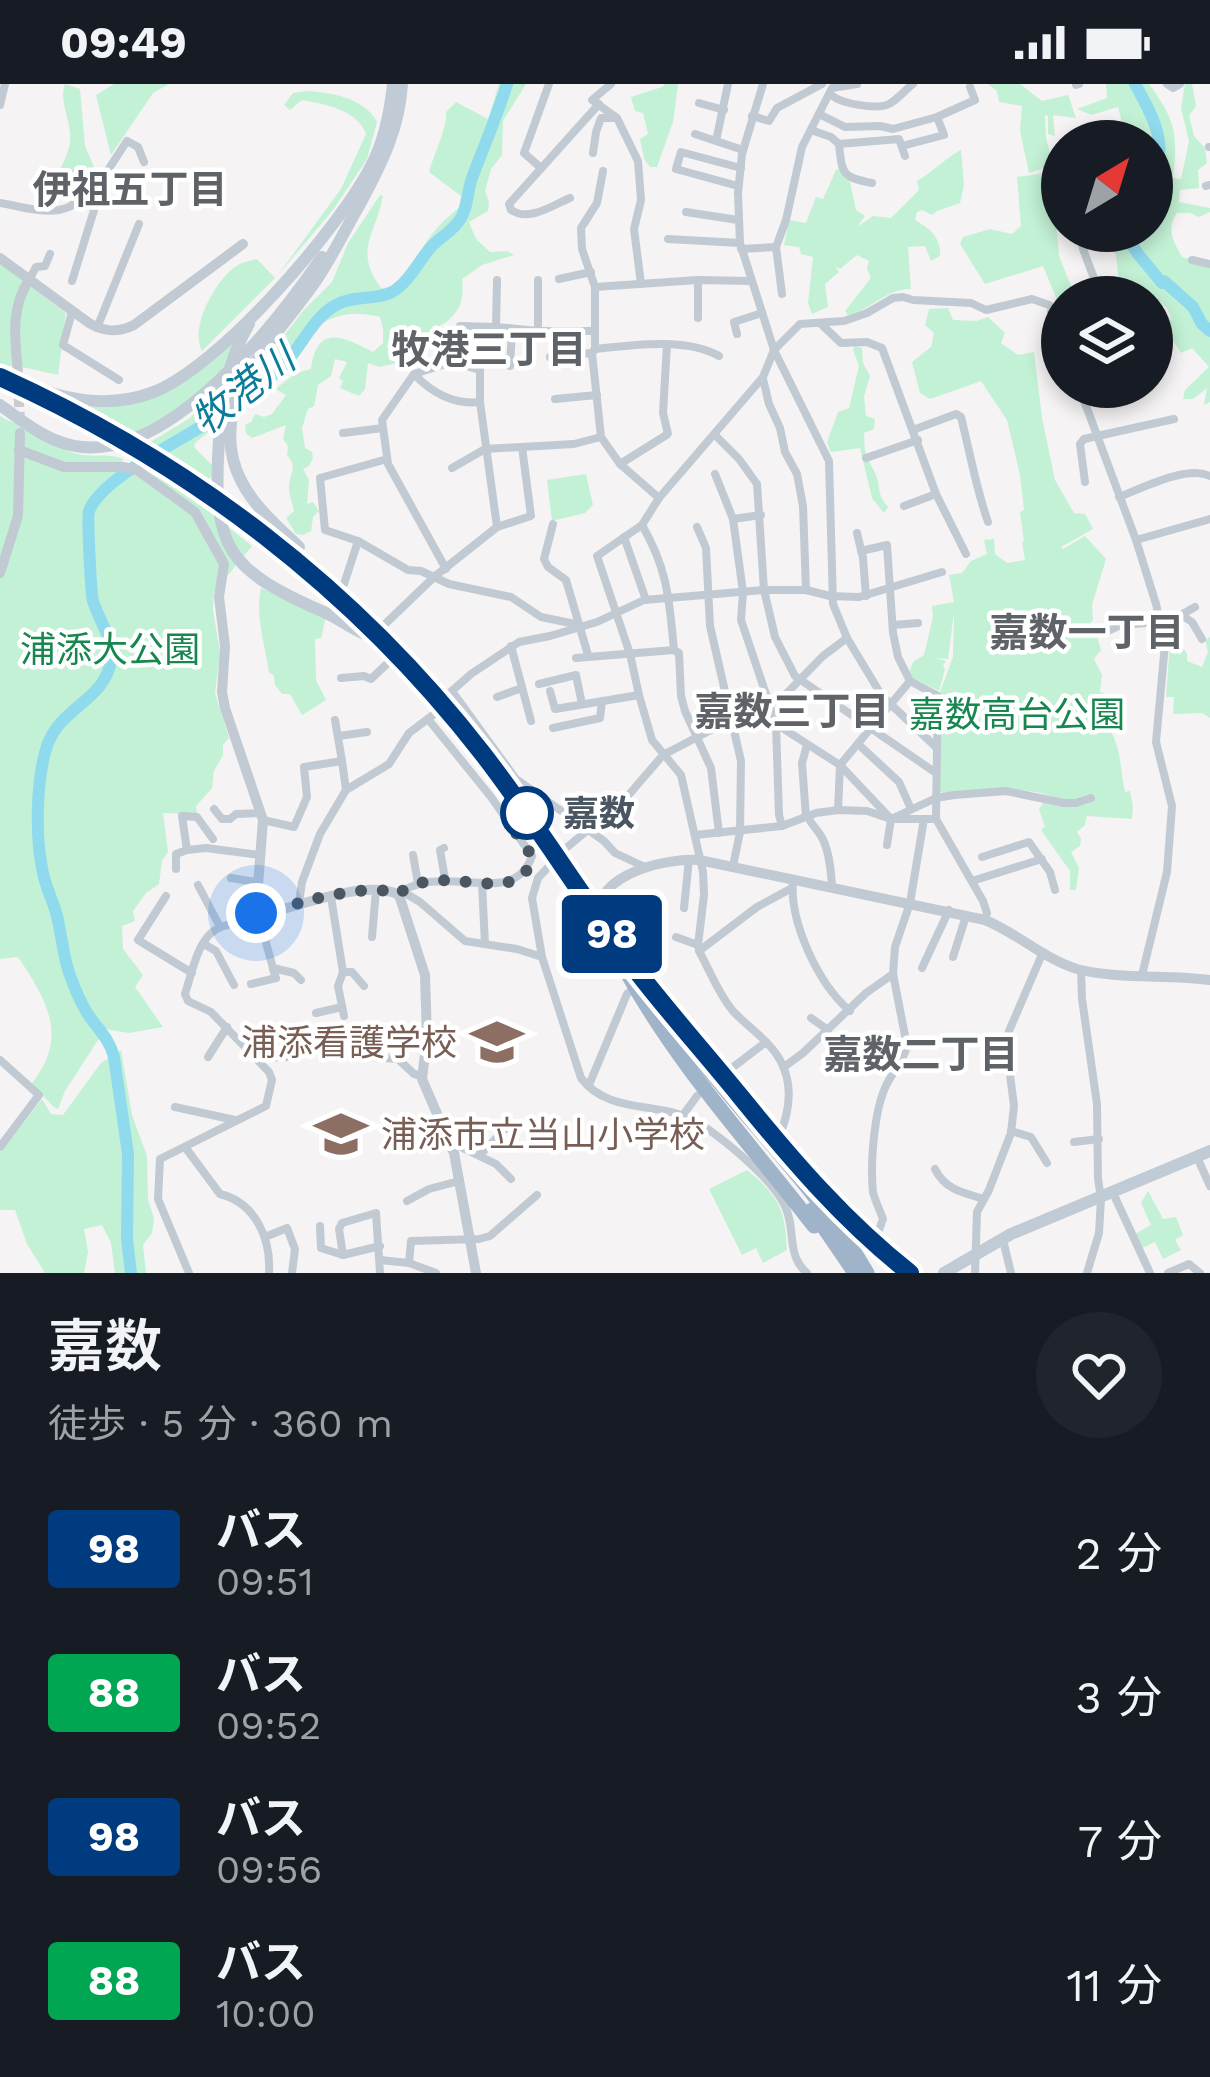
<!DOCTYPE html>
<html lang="ja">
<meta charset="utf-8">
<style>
body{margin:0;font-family:"Work Sans","Noto Sans JP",sans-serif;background:#20242c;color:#f1f3f6;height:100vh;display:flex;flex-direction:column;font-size:45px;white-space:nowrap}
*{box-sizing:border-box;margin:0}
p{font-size:39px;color:#9ea1a6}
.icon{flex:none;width:66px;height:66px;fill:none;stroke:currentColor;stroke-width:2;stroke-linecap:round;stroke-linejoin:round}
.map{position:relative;height:1189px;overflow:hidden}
.details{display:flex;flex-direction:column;background:#171b24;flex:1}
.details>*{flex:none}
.badge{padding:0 24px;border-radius:9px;font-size:42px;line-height:78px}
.needle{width:78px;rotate:38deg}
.buttons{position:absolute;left:1041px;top:36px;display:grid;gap:24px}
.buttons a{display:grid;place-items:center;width:132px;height:132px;border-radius:50%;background:#171b24;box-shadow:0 6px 18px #0003;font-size:60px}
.you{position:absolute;width:60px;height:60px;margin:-30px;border:9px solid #fff;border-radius:50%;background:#1a73e8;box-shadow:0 0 0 18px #1a73e833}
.map>.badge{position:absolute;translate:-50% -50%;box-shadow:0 0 0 6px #fff}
.round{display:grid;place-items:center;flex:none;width:126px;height:126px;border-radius:63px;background:#20242c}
.headline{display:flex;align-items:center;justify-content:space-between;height:204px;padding:0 48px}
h1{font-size:57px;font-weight:600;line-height:90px}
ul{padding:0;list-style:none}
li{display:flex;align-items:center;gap:36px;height:144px;padding:0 48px}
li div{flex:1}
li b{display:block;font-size:45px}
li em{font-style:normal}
li .badge{min-width:132px;font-weight:700;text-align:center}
.status{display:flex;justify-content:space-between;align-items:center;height:84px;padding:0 60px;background:#171b24;direction:ltr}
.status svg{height:33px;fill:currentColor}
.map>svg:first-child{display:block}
</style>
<div class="status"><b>09:49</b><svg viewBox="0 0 49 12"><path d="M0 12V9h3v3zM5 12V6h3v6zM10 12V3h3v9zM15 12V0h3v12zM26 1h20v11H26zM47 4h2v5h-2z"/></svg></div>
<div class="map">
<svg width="1210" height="1189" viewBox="0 0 1210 1189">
<rect width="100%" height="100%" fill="#f5f3f3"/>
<g fill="#c3f1d5">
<path d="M65,0L80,5L85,62L99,95L80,112L75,107V101L71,99L72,93L59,88C63,79 68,69 70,59C73,39 58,18 65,0Z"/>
<path d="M114,0H169L153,9L111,71L96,11Z"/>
<path d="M499,0H526L503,37L502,71L491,85L485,107L489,118L488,127L469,138L476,155L490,168L507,167L514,171L482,181L462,195C465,218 458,234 435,244L437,249L423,264L403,268L397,279L379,283L368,279L365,305L359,312L340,304L343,297L339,294L347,278L335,275L331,292L318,301L314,322L308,325L302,344L305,364L312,368L313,374L309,382L303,385L309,396L307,420L313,418L319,427L313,433L311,447L303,451L296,450L286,434L294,427C293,419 288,409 289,402C290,387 298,384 287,371L288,362L283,355L286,341L252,354L246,349L245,341L251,338L255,330L264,333L272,330L286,311L277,306L278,303L296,289L311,285C317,240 342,252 373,268L383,259V245L380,233C319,217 303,262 260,292L258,289L262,280L303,227L332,198L348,159L380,111L383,112C376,150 353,166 381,204L407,201C414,171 434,142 459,124L461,112L429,88C433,73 448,41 446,28L456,18L488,35Z"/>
<path d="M665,0H678L673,38L657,83H650L644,75L640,55L648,50L643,29L635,27L631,13L662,3Z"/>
<path d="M988,0H1020L1042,17L1068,11L1076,34L1053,31L1055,52L1048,50V32L1045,31L1046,54L1053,81L1029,89L1020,47L1022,22L999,18L997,7Z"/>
<path d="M1106,0H1149C1176,37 1178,50 1173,94L1181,95L1189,57L1181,24L1185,0H1192L1196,22L1189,32L1194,52L1205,64L1207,79L1198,86L1199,104L1180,106L1179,118L1210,124V128L1199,133L1190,129H1177C1166,145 1173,157 1182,173L1210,181V318L1204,321L1207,304L1193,315H1183L1185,306L1209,283L1192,264L1181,269L1172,255L1152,253V214L1173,237L1167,224L1145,205L1143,207L1151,213H1120L1116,170L1108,163L1100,147H1152V57H1127L1118,23L1091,31L1077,25L1107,14Z"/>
<path d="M306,7C330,8 365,14 377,38L367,75L333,126L278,191L341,105L366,50C358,26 325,20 302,16L290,26L284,21L293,9Z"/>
<path d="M961,66L964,101L960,119L937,127L932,131L922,126L917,128L915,136C930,145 941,153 940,172L931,177L925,162L908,163L911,205C887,204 871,226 848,231L845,227L871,194L867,185L869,177L857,171L840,185L835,182L839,188L825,200L828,223L812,230L808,219L813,173L801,170L799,163L784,161L789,136L806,139L816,113L823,115L836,86L844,83L850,98L856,126L865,132L857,143L873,132L891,134L919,106L917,97C933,88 944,75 961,66Z"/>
<path d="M1052,88L1059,172L1075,212L1057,216L1043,182L985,200L960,160L963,153L990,145L1012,150L1021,142L1017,93Z"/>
<path d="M257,175L275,194L202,267C189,244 216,194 238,181C243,178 250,177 257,175Z"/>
<path d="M0,179L66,229L58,291L22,283L0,281Z"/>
<path d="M948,224L953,236L977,237L988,233L1005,249L1001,259L1018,271L1034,268L1042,334L1055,396L1074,429L1085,430L1093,445L1061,463L1063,465L1085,452L1106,475L1092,521L1093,536L1090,539L1092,549L1096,548L1101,566L1094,575L1102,591L1100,608L1107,611L1115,645L1111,648C1122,668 1120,686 1125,708L1130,707L1133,723L1132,735L1087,732L1085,741L1077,748L1081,755L1080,762L1071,768L1079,784L1076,806H1070V787L1041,746L1045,743L1039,725L1045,716L1064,721L1092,711H1086C1069,721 1057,713 1040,709C1008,702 975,707 943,709L939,706L940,608L953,573L954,528L948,575L936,574L946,577L943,581L945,585L939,607L913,594L909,589L913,578L924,571L933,533L932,522L954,518L949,491L962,489L971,477L987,470L984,456L994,455L995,470L1007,479L1025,476L1022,459L1024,457L1020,428L1024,426L1020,391L1007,336L981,297L930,315L920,309L912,278L931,263L934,249L925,241L929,225Z"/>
<path d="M236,256C232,265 230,275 225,283C210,308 157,339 130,351L74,322L76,318L125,319Z"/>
<path d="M855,262L862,264L863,279L870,292L864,312L866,332L875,335L874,345L864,349C865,372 865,368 874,387C882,402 875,408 888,423L884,429L872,414L860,364L831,368L827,358L838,328L849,324L859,282L853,266Z"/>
<path d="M208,315L216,319L212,345L195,359L194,363L212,381V392L206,397L149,359L190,334Z"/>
<path d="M0,332C6,336 12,338 18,340C42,350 56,366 83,371C98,373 110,369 123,375L122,378C170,393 213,431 252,462L214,508L213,526L220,568L215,609L229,654L223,661V671L214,687L212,704L196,722L197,730L163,729L168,768L162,777L159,800L146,809L133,827L135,837L122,842L123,865L143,891L135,903L163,943L129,949L105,945L65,1007L58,1025C51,1023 40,1006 32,999C69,953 47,916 18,873L0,875Z"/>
<path d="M586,390L593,421L585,429L552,437L547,396Z"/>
<path d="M261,504L326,533L321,554L315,555L316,596L326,616L302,631L290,610H282L275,601L274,592L269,588C265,560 255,532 261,504Z"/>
<path d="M1172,538L1183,539L1173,548L1187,570V577L1202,583L1208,568L1205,556L1210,553V634L1202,629L1173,630L1174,613H1166L1170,559L1167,540Z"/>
<path d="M121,966L132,1031L147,1072L148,1116L154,1134L152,1149L143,1161L146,1189H115L111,1159L102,1141L84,1145L88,1168L84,1189H45L27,1160L15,1126H0V1069L42,1015L51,1030L63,1031L101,979Z"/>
<path d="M747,1086C779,1112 785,1125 787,1166L763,1179L756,1164L742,1171L709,1105Z"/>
<path d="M1148,1107L1163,1135L1176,1133L1183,1151L1175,1156L1181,1166L1163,1175L1155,1158L1142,1164L1135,1150L1151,1141L1141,1119Z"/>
</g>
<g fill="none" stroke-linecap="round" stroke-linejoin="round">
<g stroke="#90daee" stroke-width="12">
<path d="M1135,0C1152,31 1170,60 1152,94"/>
<path d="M1123,147L1138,170L1162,199L1164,197L1193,223L1202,240L1210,247"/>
<path d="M131,1189L127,1155L128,1070L114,973C109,953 96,944 86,927C80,917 75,905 71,894C63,875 62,852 57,832C53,817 46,804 43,789C35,754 36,696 47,662C60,623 104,617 111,577C114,557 99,536 93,517C91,510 87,433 89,427C102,393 180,358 211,336C233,320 258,305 278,287C300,268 311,233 338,220C356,210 382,218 398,204C412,193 420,175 432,162C441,153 452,147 459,137C468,125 467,108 472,94C484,62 497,32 507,0"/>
</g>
<path stroke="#caccce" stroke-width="10" stroke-dasharray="10 5" stroke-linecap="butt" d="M18,298L20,339"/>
<g stroke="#c1cad2" stroke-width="8">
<path d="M611,0L592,16L617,34L638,77L641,116L634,145L641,200"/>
<path d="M728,0L716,57L743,66"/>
<path d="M763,0L742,70L738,109L740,159L774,266L829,377L833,520L847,554L882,612L937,664L936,735L983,817L987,829L985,836"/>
<path d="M1167,0L1173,4L1180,0"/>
<path d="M1076,1L1079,0"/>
<path d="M831,11C842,20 877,26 889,20C897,16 905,6 913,0"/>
<path d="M699,19L724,26"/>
<path d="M0,21L5,0"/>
<path d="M819,30L845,43L880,42L893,45L937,33L975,16L970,3"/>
<path d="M752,32L769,37L777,24L822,0"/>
<path d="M811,46L831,53L839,60L899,55L905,72"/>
<path d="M695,50L716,57"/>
<path d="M1093,57L1106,52"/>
<path d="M839,60C842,90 842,93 872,99"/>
<path d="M902,62L944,51L937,33"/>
<path d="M1209,63H1210"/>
<path d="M593,69L596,48L601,34H616"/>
<path d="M541,84L524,69L549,0"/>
<path d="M603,87L597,119L581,144L582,165L595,203V265L592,269L601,353L620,380L659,414"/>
<path d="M738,102L676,85L681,68L741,84"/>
<path d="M1206,102L1210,101"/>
<path d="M570,114C551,122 529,138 511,126L509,120L599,20"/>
<path d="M0,119C18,122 41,129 59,126C91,120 110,82 127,57L138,63L144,78"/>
<path d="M686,128L738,136"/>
<path d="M1079,147L1083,165L1101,213"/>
<path d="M668,155L740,159"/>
<path d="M776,163L782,210"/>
<path d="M741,165L776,163L786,136L802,63L832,4L857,0"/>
<path d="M1192,176L1210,180"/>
<path d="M559,195L591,188"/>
<path d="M29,196L36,183L45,182L50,170"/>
<path d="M497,196L496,243L538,247"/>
<path d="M538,196V247H594"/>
<path d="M698,196V234"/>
<path d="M72,197L95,123L93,119L96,102"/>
<path d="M595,203L698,196L751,197"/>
<path d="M72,228L63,261L119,296"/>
<path d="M1051,228L1062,257"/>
<path d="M820,239L841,259L867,258L882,264L936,410L966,470"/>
<path d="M460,242L496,243"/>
<path d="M97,244L139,140"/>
<path d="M737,250L734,238L762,229"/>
<path d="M595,265C631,261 687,253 719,272"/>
<path d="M550,273L592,269"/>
<path d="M510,282L512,245"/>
<path d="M763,295L769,320L780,344L785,368L797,390L803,422L806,506"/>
<path d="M1079,303L1136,456L1156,520L1165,560L1156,658L1172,722L1167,788L1142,891"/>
<path d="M555,315L597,311"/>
<path d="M913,346L956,330L961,333C970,369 976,404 988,438"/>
<path d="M343,349L383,344"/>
<path d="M715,351L739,375L757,400L764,506L775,553L795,592L936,689"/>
<path d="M866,374L918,356"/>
<path d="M387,375L320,394L325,446L358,457L408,486L421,487L449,500L511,513L541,533L580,541"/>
<path d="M620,380L668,350L663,329L667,260"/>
<path d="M452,384L485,365L574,360L601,353"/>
<path d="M715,390L733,435L743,508L741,536L776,640L840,681L891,735"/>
<path d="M1085,398L1080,360L1084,355L1174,335"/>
<path d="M1119,413C1142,404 1187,381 1210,392"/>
<path d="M904,422L936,410"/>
<path d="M733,435L761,431"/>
<path d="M553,440L544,475L548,483L566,496L588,571"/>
<path d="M642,441C668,486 669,515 674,566L679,569L681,612L685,627L711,684L719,749"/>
<path d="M497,443L531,432L522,363"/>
<path d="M697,443L706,464L710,542L741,677L740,748L733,782"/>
<path d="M857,449L863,474L866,512"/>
<path d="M624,453L646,516"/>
<path d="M1136,456L1210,435"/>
<path d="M861,467L887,461L893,549L898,573L910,597"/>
<path d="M446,485L388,380L382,336L414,290L452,278L480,286V318"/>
<path d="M344,500L358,457"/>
<path d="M1181,531L1192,538L1202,555"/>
<path d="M1161,536L1181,531L1195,523"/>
<path d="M893,541L918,539"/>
<path d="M382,543L434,493L497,443L480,318C453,321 432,309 414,290"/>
<path d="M1106,548L1121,541L1161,538"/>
<path d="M511,562L531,637"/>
<path d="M576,574L674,566"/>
<path d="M341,594L364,592L371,595L391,576"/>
<path d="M539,600L576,591L582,620"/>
<path d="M452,607L516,695L604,757L615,769L645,783"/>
<path d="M550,607L555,625L639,611"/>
<path d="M445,613L471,590L519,558L550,552L597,538L644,516L764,506H806L830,512L859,513L942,488"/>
<path d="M497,613L522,604"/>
<path d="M335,636L342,677"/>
<path d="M776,641L779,731L782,742"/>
<path d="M553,644L600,634L602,617"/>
<path d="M339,652L367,648"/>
<path d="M858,660L899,698L911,725"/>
<path d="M214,725L222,735H230L236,730L261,729"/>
<path d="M838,726L840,681L910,597L938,612L937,664"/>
<path d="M808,732C810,739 815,743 819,749C829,762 831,786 832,802"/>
<path d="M806,733L802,679L807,661"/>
<path d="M263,736L294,743L307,713L304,683L342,677L346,706"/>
<path d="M695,751L782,742L816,729L838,726L867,727L891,735H936"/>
<path d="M213,755L197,733L182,732L187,766L206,764L260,771"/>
<path d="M887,761L891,735L936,714L954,711L1006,707L1064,719H1076L1091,714"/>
<path d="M444,764L440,766L445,795"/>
<path d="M413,771L418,799"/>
<path d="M982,773L1029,758L1050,788L1055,806"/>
<path d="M176,785V770L187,766"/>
<path d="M231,794L256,798"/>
<path d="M793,796C789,837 818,900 850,927"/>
<path d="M972,797L1042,775"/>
<path d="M482,800L485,860"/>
<path d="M198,801L220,843"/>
<path d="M398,810C444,776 513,827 532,772L491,713L428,635"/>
<path d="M399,810L405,809L420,818L465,857L517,865L542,873"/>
<path d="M166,812L138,856L192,889"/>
<path d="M331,813L343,888H352L364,902"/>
<path d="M299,819L302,798L320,750L346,706L389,680L409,649L437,628"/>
<path d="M684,824L689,775"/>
<path d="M372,853L376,806"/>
<path d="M676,853L698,861"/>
<path d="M204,860L216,867L234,901"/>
<path d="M699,867L757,823L792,804"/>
<path d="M953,873L966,832"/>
<path d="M922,884L949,826"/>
<path d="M1081,886L1082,915L1097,1020L1098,1095L1101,1114L1099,1149L1087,1189"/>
<path d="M343,888L338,902L344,932"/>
<path d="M251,900L276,894L273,885"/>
<path d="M316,929L342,923"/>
<path d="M811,934L828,946"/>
<path d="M244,961L261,951"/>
<path d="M358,972L398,975L414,990L422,992"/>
<path d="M208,973L227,943"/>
<path d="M256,974L288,973"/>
<path d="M0,976L39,1011L0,1063"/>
<path d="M784,983L803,969L866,909L893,890"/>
<path d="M728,987L766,958"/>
<path d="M589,1001L627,910L635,903"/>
<path d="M175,1023L235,1036"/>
<path d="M683,1031L697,1012"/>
<path d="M1011,1047L1031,1053L1047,1079"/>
<path d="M777,1057C793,1024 795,988 768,960C757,948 744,939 733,927C719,911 710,887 700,869L698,861L704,811L703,788L681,691L652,656L639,611L630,570L597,472L642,441L659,414L763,293L774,266L800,240L844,237L867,229L893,214L903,213L913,216L971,219L986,226L1032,215L1049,221L1062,233"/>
<path d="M450,1058L496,1080L511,1095"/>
<path d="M1074,1058L1099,1055"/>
<path d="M185,1063L220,1110C256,1119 271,1155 269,1189"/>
<path d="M480,1071L505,1045"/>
<path d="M1197,1073L1210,1102"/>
<path d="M935,1085C945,1106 964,1109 984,1115"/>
<path d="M812,1098L860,1148L911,1189"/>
<path d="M1113,1109L1150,1189"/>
<path d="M407,1117L429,1105L459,1097"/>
<path d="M320,1142L321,1164L343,1171"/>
<path d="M265,1153L287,1144L295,1165L292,1189"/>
<path d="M1003,1156L1011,1189"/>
<path d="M874,1160L883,1135C880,1126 875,1117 873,1108C870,1081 874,1029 885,1004C891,989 903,979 907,962L893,890L895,863L910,819L924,735"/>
<path d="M380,1162L343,1171L339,1145L342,1139L376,1129L380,1189"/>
<path d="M380,1176L409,1179L411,1157L479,1155L490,1152L537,1111"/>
<path d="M409,1179L436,1189"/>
<path d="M189,1189L158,1115L160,1075L266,1022L272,996L269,988L211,928L188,917L185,910C192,889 198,851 221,843C234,838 246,838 258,830L273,884L294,889L301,896"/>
<path d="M807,1189C785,1170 797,1144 784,1120C770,1093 727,1058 702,1041C665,1015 610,1033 581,994L542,873L532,814L538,794L565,765L626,714L663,671L732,635L769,622L784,612L823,572L847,554"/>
<path d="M975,1189L977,1128L989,1106L1011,1049L1014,1022L1007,967L1009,947L1043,868"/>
<path d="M1168,1189L1189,1180L1200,1189"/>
</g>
<g stroke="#c1cad2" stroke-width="10">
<path d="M0,174L89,239C104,248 118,249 134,241L243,160"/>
<path d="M18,288C15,255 10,225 29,196"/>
<path d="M19,366L64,383H123L137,386L195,428L224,480L219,513L225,562L222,608L225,624L263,736L256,827L262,831C296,823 368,794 399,811L425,891L427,953L422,995L454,1069L476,1189"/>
<path d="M0,489L18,432L20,349"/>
<path d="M598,830C599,789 666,774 699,776L985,836C1017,849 1044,875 1077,885C1119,896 1167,890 1210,896"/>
</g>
<g stroke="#c1cbd6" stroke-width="12">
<path d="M249,240C227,278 222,314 219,356C212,464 226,485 324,528C338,534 350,544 365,550"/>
<path d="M34,303C71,317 113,323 151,309C217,286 341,143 372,80C385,55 390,28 393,0"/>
<path d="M0,321C25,339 50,360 82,363C173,372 276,240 322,173"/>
<path d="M299,463C275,440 248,418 236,385C209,307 281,251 319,192C334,169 346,144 360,120C381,81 399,46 402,0"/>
<path d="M944,1189L1011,1150L1210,1067"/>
</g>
<g stroke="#9fb4c9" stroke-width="15">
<path d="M0,293C190,380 355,504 483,670C554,761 615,859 683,952C742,1033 817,1102 867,1189"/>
<path d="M629,892C680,984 750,1059 814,1142"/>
<path d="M812,1126L855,1189"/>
</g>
</g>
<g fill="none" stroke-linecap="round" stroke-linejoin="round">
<g stroke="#fff" stroke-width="27">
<path id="line" d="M0,293C190,379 355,505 483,670C537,740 583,815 636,886C669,929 706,970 740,1012C792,1076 845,1138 910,1189"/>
</g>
<use href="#line" stroke="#003b80" stroke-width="18"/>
<path stroke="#4a5661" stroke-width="12" stroke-dasharray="0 21.6" d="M256,829C272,832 287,823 302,818C325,812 377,800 398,810C440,778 496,816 524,790C528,786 530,777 532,772L512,743L527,729"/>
</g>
<defs>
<g id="university-bare" transform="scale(4.14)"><path d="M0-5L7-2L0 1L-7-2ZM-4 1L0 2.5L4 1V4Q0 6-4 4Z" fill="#8d6e63" stroke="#fff" stroke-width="2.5" paint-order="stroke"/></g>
<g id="school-bare" transform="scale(4.14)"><path d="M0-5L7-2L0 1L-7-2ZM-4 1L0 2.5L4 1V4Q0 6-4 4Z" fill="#8d6e63" stroke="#fff" stroke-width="2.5" paint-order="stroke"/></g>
</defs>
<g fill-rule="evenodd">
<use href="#university-bare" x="497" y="958"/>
<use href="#school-bare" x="341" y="1050"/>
</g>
<circle fill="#fff" stroke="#003b80" stroke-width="6" cx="527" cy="729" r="24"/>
<g text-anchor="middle" stroke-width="9" stroke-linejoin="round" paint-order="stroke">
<g font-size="36" fill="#17864f" stroke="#fff">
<text x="110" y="578">浦添大公園</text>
<text x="1017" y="643">嘉数高台公園</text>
</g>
<g font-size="36" font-weight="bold" fill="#4a5661" stroke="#fff" text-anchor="start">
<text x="563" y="742">嘉数</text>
</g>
<g font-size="36" fill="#785e54" stroke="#fff" text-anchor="end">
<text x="457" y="971">浦添看護学校</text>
<text x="381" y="1063" text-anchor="start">浦添市立当山小学校</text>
</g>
<g font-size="39" font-weight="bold" fill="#5f6368" stroke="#fff">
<text x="130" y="119">伊祖五丁目</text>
<text x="489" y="279">牧港三丁目</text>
<text x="1087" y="562">嘉数一丁目</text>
<text x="792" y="641">嘉数三丁目</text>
<text x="921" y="984">嘉数二丁目</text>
</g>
<g font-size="39" font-style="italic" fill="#0c7c9b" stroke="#fff">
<text transform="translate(243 305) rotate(-38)" y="14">牧港川</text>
</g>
</g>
</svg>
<div class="buttons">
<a><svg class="needle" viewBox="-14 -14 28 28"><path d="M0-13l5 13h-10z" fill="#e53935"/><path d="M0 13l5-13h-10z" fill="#9ea1a6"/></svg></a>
<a><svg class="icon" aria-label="layers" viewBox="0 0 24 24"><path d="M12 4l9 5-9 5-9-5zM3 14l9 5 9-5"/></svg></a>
</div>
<div class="you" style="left:256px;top:829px"></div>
<b class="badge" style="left:612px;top:850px;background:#003b80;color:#fff">98</b>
</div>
<section class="details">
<div class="headline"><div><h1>嘉数</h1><p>徒歩 · 5 分 · 360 m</p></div><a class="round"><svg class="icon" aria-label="heart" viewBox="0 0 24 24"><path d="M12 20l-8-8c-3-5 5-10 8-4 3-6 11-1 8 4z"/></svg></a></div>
<ul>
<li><span class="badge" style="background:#003b80;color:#fff">98</span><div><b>バス</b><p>09:51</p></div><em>2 分</em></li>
<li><span class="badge" style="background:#00a651;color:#fff">88</span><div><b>バス</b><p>09:52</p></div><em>3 分</em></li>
<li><span class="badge" style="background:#003b80;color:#fff">98</span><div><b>バス</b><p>09:56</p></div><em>7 分</em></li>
<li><span class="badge" style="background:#00a651;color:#fff">88</span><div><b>バス</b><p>10:00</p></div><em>11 分</em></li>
</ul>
</section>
